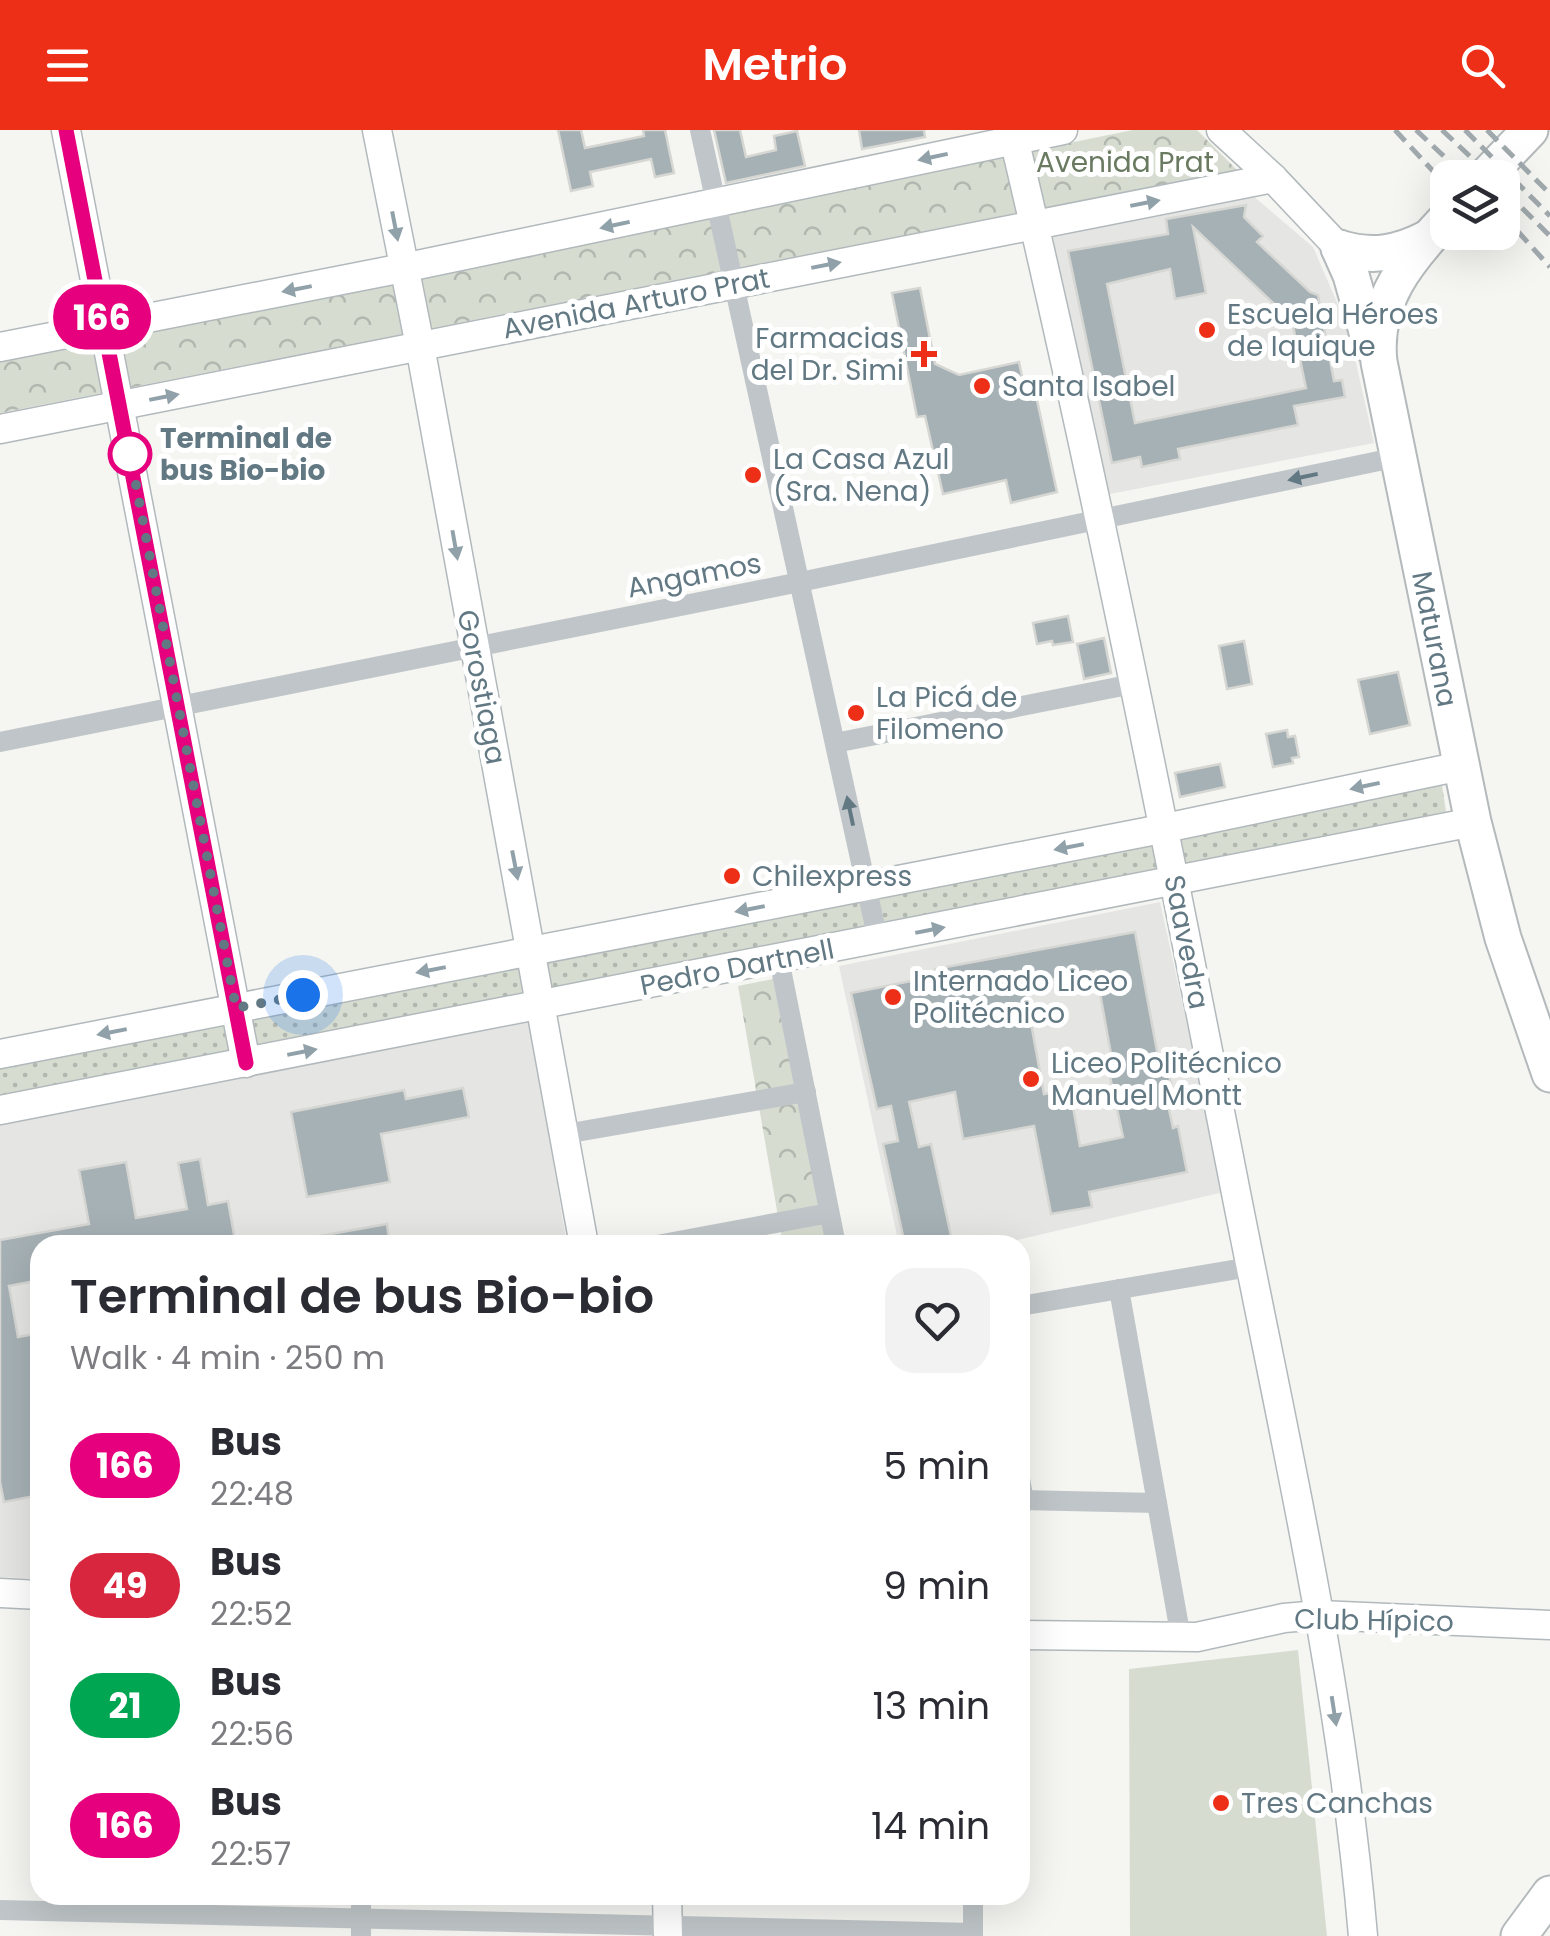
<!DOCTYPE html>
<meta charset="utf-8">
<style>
body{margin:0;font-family:Poppins,sans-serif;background:#f2f2f3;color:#2b2b33;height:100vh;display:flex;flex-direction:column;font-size:38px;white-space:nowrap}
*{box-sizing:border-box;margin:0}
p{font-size:32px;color:#7c7c81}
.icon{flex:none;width:55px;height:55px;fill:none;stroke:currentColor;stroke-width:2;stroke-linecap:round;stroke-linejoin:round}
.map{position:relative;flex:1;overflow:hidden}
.panel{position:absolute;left:30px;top:1105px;width:1000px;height:670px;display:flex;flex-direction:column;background:#fff;border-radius:30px;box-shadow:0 10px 40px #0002}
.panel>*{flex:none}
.badge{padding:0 20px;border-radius:32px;font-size:35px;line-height:65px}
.controls{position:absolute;left:1430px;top:30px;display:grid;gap:20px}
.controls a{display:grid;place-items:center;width:90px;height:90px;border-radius:20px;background:#fff;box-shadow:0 10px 40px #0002;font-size:50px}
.you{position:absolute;width:50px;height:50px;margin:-25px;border:8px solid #fff;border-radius:50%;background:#1a73e8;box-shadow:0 0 0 15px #1a73e833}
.map>.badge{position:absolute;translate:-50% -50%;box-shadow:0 0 0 5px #fff}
.round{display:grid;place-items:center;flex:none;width:105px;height:105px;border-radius:30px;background:#f2f2f3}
.summary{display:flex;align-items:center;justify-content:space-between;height:170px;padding:0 40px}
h1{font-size:48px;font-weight:600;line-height:75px}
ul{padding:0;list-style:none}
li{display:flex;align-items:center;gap:30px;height:120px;padding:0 40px}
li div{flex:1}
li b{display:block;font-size:38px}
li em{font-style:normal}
li .badge{min-width:110px;font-weight:700;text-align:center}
header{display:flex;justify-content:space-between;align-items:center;height:130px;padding:0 40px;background:#ee2f18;color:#fff;font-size:45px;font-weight:600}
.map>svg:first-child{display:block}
</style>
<header><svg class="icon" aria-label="menu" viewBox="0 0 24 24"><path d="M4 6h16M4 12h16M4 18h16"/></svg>Metrio<svg class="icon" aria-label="search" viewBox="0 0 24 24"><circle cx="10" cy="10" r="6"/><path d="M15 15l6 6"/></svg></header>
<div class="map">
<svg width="1550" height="1806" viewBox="0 0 1550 1806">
<defs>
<pattern id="grass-dots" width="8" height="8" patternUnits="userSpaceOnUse" patternTransform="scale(2.5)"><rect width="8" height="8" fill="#d7dcd1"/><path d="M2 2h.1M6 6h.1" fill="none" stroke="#b2b7af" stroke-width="1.8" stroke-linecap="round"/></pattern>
<pattern id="park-crowns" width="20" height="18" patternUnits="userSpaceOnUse" patternTransform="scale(2.5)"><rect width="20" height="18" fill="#d7dcd1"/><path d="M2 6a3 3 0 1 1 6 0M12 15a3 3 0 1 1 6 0" fill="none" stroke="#b2b7af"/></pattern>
</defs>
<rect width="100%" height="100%" fill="#f5f5f1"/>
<g fill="#e5e6e4">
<path d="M1252,65L1313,117L1339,177L1354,224L1374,313L1105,365L1047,104Z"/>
<path d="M1160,772L1224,1062L996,1115H899L839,836Z"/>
<path d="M530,890L567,1115H40V1449L0,1447V992Z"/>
</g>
<path fill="url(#grass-dots)" d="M1442,655L1446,682L0,966V932Z"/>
<g fill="url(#park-crowns)">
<path d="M1133,0H1197L1237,40L0,283V231Z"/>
<path d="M773,849L827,1115H783L738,856Z"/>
</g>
<path fill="#d7dcd1" d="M1298,1520L1327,1806H1130L1129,1539Z"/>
<g fill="#a6b1b5" stroke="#d6d6d3" stroke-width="2.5" fill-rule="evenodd">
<path d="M558,0H581L585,18L644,6L643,0H665L674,43L655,47L651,29L590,42L593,56L571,61Z"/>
<path d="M714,0H740L746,27L776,20L774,6L797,1L805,36L726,53Z"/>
<path d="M859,0H924L925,7L862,19Z"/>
<path d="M1246,75L1244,87L1263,106L1257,112L1310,162L1318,165L1334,251L1342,250L1345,267L1294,276L1298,295L1178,319L1180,329L1142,337L1140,327L1112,333L1068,121L1168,104L1166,89ZM1193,97L1292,191L1306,258L1135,293L1107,154L1170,139L1175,169L1206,163Z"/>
<path d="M920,158L935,234L959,245L1019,232L1026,266L1035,261L1057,362L1011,373L1006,350L943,364L925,286L917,287L892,163Z"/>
<path d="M1068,486L1073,512L1053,515L1052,511L1037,514L1033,493Z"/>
<path d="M1104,508L1111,543L1084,549L1077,514Z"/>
<path d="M1244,511L1252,554L1227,559L1219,516Z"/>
<path d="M1398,542L1410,595L1370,604L1358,550Z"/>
<path d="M1287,600L1288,607L1295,606L1299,627L1292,628L1293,633L1273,637L1266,604Z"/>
<path d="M1220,634L1225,657L1180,667L1175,643Z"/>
<path d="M1135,802L1159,932L1166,930L1172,959L1165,961L1173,998L1178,996L1187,1042L1089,1062L1092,1077L1051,1084L1034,996L963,1009L955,962L909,972L919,1017L931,1014L953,1115H905L883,1014L898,1011L891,976L877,979L851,863L936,846L935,839ZM1096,841L1114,941L1109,942L1123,1007L1080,1016L1070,960L1044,964L1024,855Z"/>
<path d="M463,958L469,987L381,1004L390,1052L307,1067L291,982L404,960L406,969Z"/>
<path d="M200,1029L208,1075L228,1071L236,1115H40V1150L9,1156L18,1207L40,1203V1365L4,1372L0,1352V1110L89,1094L79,1040L126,1032L136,1088L187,1079L178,1033Z"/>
<path d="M387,1094L390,1115H309L308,1108Z"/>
</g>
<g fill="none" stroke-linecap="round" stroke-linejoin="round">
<g stroke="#b2b9bc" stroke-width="31">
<g id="secondary">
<path d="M66,0L246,933"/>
<path d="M377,0L420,216L584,1115"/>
<path d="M1012,0C1096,354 1167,711 1237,1068C1285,1312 1342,1557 1363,1806"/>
<path d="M1221,0L1273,48L1339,118"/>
<path d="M0,217L403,138L1063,0"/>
<path d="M0,299L1273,48"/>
<path d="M0,924L1146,702L1461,636"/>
<path d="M0,980L1473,692"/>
<path d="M0,1463L40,1465"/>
<path d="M1020,1505L1197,1507L1284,1488L1319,1485L1550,1495"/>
<path d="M667,1765L668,1806"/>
</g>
</g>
<g stroke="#b4b9bb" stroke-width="39">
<g id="highway">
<path d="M1484,48L1530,0"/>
<path d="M1448,87C1408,129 1372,172 1379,232L1473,692L1503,808L1550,944"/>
<path d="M1339,118L1351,145L1371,216"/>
<path d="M1339,118C1371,128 1398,124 1428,108"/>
<path d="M1519,1806L1550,1764"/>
</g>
</g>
<g stroke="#bfc5c8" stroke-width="20">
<path d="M700,0L878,810"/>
<path d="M0,612L800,452L1398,327"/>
<path d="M835,613L1133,554"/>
<path d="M779,829L836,1115"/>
<path d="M565,1004L806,962"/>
<path d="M657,1115L829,1083"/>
<path d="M1119,1159L1181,1508"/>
<path d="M1020,1176L1250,1137"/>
<path d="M1020,1349L1024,1371"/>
<path d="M1020,1370L1157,1373"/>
<path d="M0,1780L973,1803"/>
<path d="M361,1806V1765"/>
<path d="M973,1806V1765"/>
</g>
<use href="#secondary" stroke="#fff" stroke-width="28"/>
<use href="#highway" stroke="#fff" stroke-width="35"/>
<g stroke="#a0a9ad" stroke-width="5" stroke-dasharray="15 8" stroke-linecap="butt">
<path d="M1395,0L1445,54"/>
<path d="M1416,0L1467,48"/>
<path d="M1442,0L1493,48"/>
<path d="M1465,0L1550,86"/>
<path d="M1487,0L1550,64"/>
<path d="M1522,78L1550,106"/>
<path d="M1502,84L1550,137"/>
</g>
</g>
<defs><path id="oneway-solid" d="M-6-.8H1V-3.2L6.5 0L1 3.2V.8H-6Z" transform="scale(2.5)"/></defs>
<g fill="#91a1a9">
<use href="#oneway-solid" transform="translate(933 27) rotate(168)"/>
<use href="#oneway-solid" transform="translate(1145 73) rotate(-11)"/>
<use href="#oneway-solid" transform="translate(615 95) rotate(168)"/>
<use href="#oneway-solid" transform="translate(395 96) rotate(79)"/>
<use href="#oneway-solid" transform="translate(826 135) rotate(-11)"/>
<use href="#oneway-solid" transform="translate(297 159) rotate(169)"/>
<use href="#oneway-solid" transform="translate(164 267) rotate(-11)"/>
<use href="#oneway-solid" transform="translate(455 415) rotate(80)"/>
<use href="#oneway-solid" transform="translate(1365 656) rotate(168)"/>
<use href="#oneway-solid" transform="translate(1069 717) rotate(169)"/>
<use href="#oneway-solid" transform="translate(515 735) rotate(79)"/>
<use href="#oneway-solid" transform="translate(750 779) rotate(169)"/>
<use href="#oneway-solid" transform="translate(930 800) rotate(-11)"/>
<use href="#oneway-solid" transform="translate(431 840) rotate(169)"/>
<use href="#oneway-solid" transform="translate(112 902) rotate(169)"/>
<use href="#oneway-solid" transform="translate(302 922) rotate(-11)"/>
<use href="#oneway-solid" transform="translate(1334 1581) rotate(81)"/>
</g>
<g fill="#627984">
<use href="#oneway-solid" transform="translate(1303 347) rotate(168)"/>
<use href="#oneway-solid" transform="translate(850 681) rotate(-102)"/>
</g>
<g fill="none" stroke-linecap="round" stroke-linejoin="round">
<g stroke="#fff" stroke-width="22">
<path id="line" d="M66,0L246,933"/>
</g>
<use href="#line" stroke="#e6007e" stroke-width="15"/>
<path stroke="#627984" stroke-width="10" stroke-dasharray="0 18" d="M130,324L128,313L236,878L303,865"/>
</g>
<g fill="#ee2f18" stroke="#fff" stroke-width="4">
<circle cx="1207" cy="200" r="10"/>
<path d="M919 209h10v10h10v10h-10v10h-10v-10h-10v-10h10z"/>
<circle cx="982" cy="256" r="10"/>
<circle cx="753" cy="345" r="10"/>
<circle cx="856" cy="583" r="10"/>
<circle cx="732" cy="746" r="10"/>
<circle cx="893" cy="867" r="10"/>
<circle cx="1031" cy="949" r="10"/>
<circle cx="1221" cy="1673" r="10"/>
</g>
<circle fill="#fff" stroke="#e6007e" stroke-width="5" cx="130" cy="324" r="20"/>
<g text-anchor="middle" stroke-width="10" stroke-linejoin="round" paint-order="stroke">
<g font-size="28" fill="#697a61" stroke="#fff">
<text x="1125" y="42">Avenida Prat</text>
</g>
<g font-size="28" fill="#627984" stroke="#fff">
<text transform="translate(636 173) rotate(-11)" y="10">Avenida Arturo Prat</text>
<text transform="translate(694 445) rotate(-11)" y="10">Angamos</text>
<text transform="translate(1435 509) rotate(79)" y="10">Maturana</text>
<text transform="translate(482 557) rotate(79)" y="10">Gorostiaga</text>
<text transform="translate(1187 812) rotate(79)" y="10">Saavedra</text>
<text transform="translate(737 837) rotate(-11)" y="10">Pedro Dartnell</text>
<text transform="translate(1374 1490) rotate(1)" y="10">Club Hípico</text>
</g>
<g font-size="28" fill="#627984" stroke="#fff" text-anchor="start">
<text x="1227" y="194">Escuela Héroes<tspan x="1227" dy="32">de Iquique</tspan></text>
<text x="904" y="218" text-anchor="end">Farmacias<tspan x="904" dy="32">del Dr. Simi</tspan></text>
<text x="1002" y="266">Santa Isabel</text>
<text x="773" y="339">La Casa Azul<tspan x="773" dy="32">(Sra. Nena)</tspan></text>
<text x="876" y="577">La Picá de<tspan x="876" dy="32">Filomeno</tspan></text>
<text x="752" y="756">Chilexpress</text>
<text x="913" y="861">Internado Liceo<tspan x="913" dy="32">Politécnico</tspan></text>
<text x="1051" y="943">Liceo Politécnico<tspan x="1051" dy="32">Manuel Montt</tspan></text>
<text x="1241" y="1683">Tres Canchas</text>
</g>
<g font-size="28" font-weight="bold" fill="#627984" stroke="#fff" text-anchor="start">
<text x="160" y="318">Terminal de<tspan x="160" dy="32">bus Bio-bio</tspan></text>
</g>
</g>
</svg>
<div class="controls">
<a><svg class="icon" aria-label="layers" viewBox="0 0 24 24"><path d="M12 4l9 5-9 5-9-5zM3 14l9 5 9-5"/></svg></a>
</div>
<div class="you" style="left:303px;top:865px"></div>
<b class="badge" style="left:102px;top:187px;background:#e6007e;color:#fff">166</b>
<section class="panel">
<div class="summary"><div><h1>Terminal de bus Bio-bio</h1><p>Walk · 4 min · 250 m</p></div><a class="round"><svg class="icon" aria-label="heart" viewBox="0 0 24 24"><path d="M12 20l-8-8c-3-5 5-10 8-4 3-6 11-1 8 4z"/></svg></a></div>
<ul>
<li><span class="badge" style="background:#e6007e;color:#fff">166</span><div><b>Bus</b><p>22:48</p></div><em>5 min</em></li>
<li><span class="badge" style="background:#d7263d;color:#fff">49</span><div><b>Bus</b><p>22:52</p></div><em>9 min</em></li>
<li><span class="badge" style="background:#00a651;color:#fff">21</span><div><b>Bus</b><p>22:56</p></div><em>13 min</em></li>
<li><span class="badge" style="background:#e6007e;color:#fff">166</span><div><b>Bus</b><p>22:57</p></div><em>14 min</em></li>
</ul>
</section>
</div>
